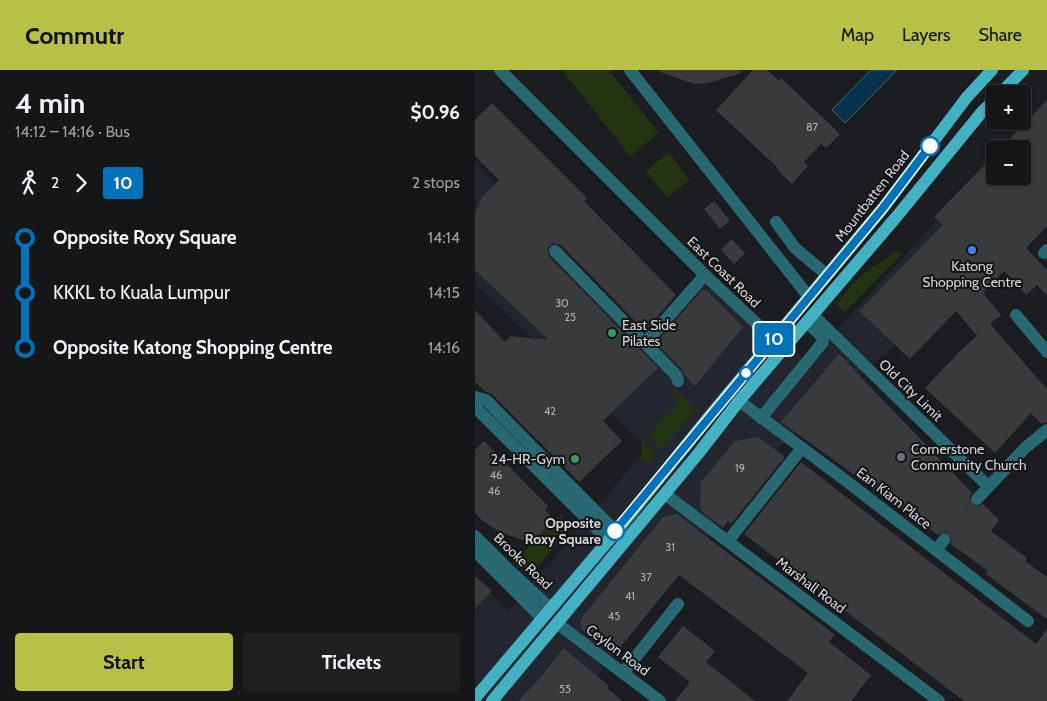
<!DOCTYPE html>
<meta charset="utf-8">
<style>
body{margin:0;font-family:Cabin,sans-serif;background:#1e1f21;color:#f1f3f6;height:100vh;display:flex;flex-direction:column;font-size:19px;white-space:nowrap}
*{box-sizing:border-box;margin:0}
p{font-size:16px;color:#9d9fa2}
.icon{flex:none;width:28px;height:28px;fill:none;stroke:currentColor;stroke-width:2;stroke-linecap:round;stroke-linejoin:round}
.map{position:relative;flex:1;overflow:hidden}
.drawer{display:flex;flex-direction:column;background:#151618;width:475px}
.drawer>*{flex:none}
.badge{padding:0 10px;border-radius:4px;font-size:18px;line-height:32px}
.controls{position:absolute;left:511px;top:15px;display:grid;gap:10px}
.controls a{display:grid;place-items:center;width:45px;height:45px;border-radius:5px;background:#151618;box-shadow:0 1px 4px #0004,0 0 0 1px #343537;font-size:25px}
.map>.badge{position:absolute;translate:-50% -50%;box-shadow:0 0 0 2px #fff}
.legs{display:flex;align-items:center;gap:8px;height:55px;padding:0 15px;font-size:16px}
.legs p{margin-inline-start:auto}
.head{display:flex;align-items:center;justify-content:space-between;height:85px;padding:0 15px}
h1{font-size:28px;font-weight:700;line-height:38px}
.button{display:flex;gap:10px;margin-top:auto;padding:10px 15px}
.button a{flex:1;height:58px;border-radius:5px;background:#b9c046;color:#111;font-size:20px;font-weight:700;line-height:58px;text-align:center}
.button a+a{background:#1e1f21;color:#f1f3f6}
ul{padding:0 15px;list-style:none}
li{display:flex;align-items:center;gap:18px;height:55px;font-size:19px}
li i{display:grid;place-items:center;width:8px;height:100%;margin:0 6px;background:currentColor}
li i::after{content:'';width:12px;height:12px;margin:-6px;border:4px solid;border-radius:50%;background:#151618}
li p{margin-inline-start:auto}
li:first-child i{background:linear-gradient(#0000 50%,currentColor 0)}
li:last-child i{background:linear-gradient(currentColor 50%,#0000 0)}
header{display:flex;align-items:center;gap:30px;box-sizing:border-box;height:70px;padding:0 25px;background:#b9c046;color:#111}
header strong{font-size:24px}
nav{display:flex;gap:28px;margin-inline-start:auto;font-size:18px}
main{display:flex;flex:1;min-height:0}
.map>svg:first-child{display:block}
</style>
<header>
<strong>Commutr</strong>
<nav><a>Map</a><a>Layers</a><a>Share</a></nav>
</header>
<main>
<section class="drawer">
<div class="head"><div><h1>4 min</h1><p>14:12 – 14:16 · Bus</p></div><b>$0.96</b></div>
<div class="legs"><svg class="icon" aria-label="walk" viewBox="0 0 24 24"><circle cx="13" cy="4" r="2"/><path d="M13 8l-2 6 4 7M11 14l-3 7M7 12l3-4h3l4 4"/></svg>2<svg class="icon" aria-label="forward" viewBox="0 0 24 24"><path d="M9 5l7 7-7 7"/></svg><b class="badge" style="background:#0072bc;color:#fff">10</b><p>2 stops</p></div>
<ul>
<li><i style="color:#0072bc"></i><b>Opposite Roxy Square</b><p>14:14</p></li>
<li><i style="color:#0072bc"></i><span>KKKL to Kuala Lumpur</span><p>14:15</p></li>
<li><i style="color:#0072bc"></i><b>Opposite Katong Shopping Centre</b><p>14:16</p></li>
</ul>
<div class="button"><a>Start</a><a>Tickets</a></div>
</section>
<div class="map">
<svg width="572" height="631" viewBox="0 0 572 631">
<rect width="100%" height="100%" fill="#1c1d20"/>
<path fill="#23262e" d="M572,29V143L310,371L102,631H0V508L34,541L172,378L0,214V92L176,275L234,204L333,292L520,86V106H548V79H527Z"/>
<g fill="#243410">
<path d="M87,0H134L184,63L155,86Z"/>
<path d="M194,82L214,110L192,128L171,101Z"/>
<path d="M423,180L426,185L370,242L361,234L383,208Z"/>
<path d="M195,321L202,322L221,339L187,379L173,366L204,332L194,322Z"/>
<path d="M167,371L182,385L174,394L166,388Z"/>
<path d="M87,444L89,465L62,498H44L38,492Z"/>
</g>
<path fill="#063250" stroke="#446378" d="M396,0H422L370,53L357,40Z"/>
<g fill="#383a3c">
<path d="M185,0H265L266,3L233,13L219,14L185,2Z"/>
<path d="M278,0H292L304,11L306,8L365,64L351,78L346,74L329,92L333,96L317,114L302,99L303,98L241,40Z"/>
<path d="M572,30V156L551,178L572,200V226L562,215L551,225L529,201L508,223L526,245L515,254L572,319V352L566,354L556,343L520,383L450,318L485,281L502,266L481,241L435,289L384,241L468,155L459,147L520,84V106H548V79H525Z"/>
<path d="M17,33L112,128L109,131L201,225L170,261L86,175L78,173L72,178L74,187L183,298L128,351L147,371L104,412L17,324L10,321L0,312V240L30,272L36,266L74,270L0,200V144L7,127L24,110L0,86V50Z"/>
<path d="M239,131L255,151L245,159L229,139Z"/>
<path d="M256,169L270,183L259,194L246,180Z"/>
<path d="M227,220H231L268,257L220,316L210,306L207,299L181,273Z"/>
<path d="M364,284L497,423L494,428L496,435L501,437L508,434L524,450L516,461L552,488L550,491L572,507V549L511,504L513,501L476,474L477,468L474,463L467,462L463,465L306,352Z"/>
<path d="M283,367L310,387L256,454L253,451L248,458L226,441L225,413L260,371Z"/>
<path d="M9,371L73,436L70,440L75,445L71,449L76,453L56,473L24,462L8,451L0,443V380Z"/>
<path d="M326,392L561,574L572,559V631H489L269,464Z"/>
<path d="M202,444L360,565L354,572L396,605L376,631H312L333,603L204,505L139,585L107,560L105,550L172,467L188,447Z"/>
<path d="M0,506L17,521L0,539Z"/>
<path d="M208,556L240,581L231,592L280,631H200L215,612L183,587Z"/>
<path d="M88,578L134,616L132,618L147,631H43L66,607Z"/>
</g>
<g fill="none" stroke-linecap="round" stroke-linejoin="round">
<path stroke="#38383b" stroke-width="12" stroke-dasharray="12 6" stroke-linecap="butt" d="M469,470L502,429"/>
<g stroke="#276872" stroke-width="12">
<path d="M25,0L230,205L299,270"/>
<path d="M155,0L334,227"/>
<path d="M301,152L320,178L352,205"/>
<path d="M80,181L201,305L203,311"/>
<path d="M569,183L572,180"/>
<path d="M338,245L513,416"/>
<path d="M541,245L572,282"/>
<path d="M170,273L230,205"/>
<path d="M0,327L11,330L140,461"/>
<path d="M264,331L366,407L553,551"/>
<path d="M0,332L3,340L133,470"/>
<path d="M286,348L348,272V268L332,252"/>
<path d="M190,424L464,631"/>
<path d="M502,429L550,378L572,360"/>
<path d="M0,466L36,502L75,538"/>
<path d="M253,471L327,378"/>
<path d="M461,480L469,470"/>
<path d="M0,481L67,548"/>
<path d="M83,554L185,631"/>
<path d="M148,603L203,534"/>
</g>
<g stroke="#42b1c1" stroke-width="12">
<path d="M525,24L548,0"/>
<path d="M0,628L149,452L237,343L408,138L492,27L517,0"/>
<path d="M17,631L223,384L264,331L423,145L506,43L520,29"/>
</g>
</g>
<g fill="none" stroke-linecap="round" stroke-linejoin="round">
<g stroke="#fff" stroke-width="11">
<path id="line-1" d="M140,461L408,138L455,76"/>
</g>
<use href="#line-1" stroke="#0072bc" stroke-width="8"/>
</g>
<g fill="#fff" stroke="#0072bc" stroke-width="2.5">
<circle cx="455" cy="76" r="9"/>
<circle cx="271" cy="303" r="6"/>
<circle cx="140" cy="461" r="9"/>
</g>
<circle fill="#3f7fe0" stroke="#131416" stroke-width="2" cx="497" cy="180" r="5"/>
<g fill="#2e9e5b" stroke="#131416" stroke-width="2">
<circle cx="137" cy="263" r="5"/>
<circle cx="100" cy="389" r="5"/>
</g>
<circle fill="#6b7280" stroke="#131416" stroke-width="2" cx="426" cy="387" r="5"/>
<g text-anchor="middle" stroke-width="4" stroke-linejoin="round" paint-order="stroke">
<g font-size="11" fill="#adaeb0">
<text x="337" y="61">87</text>
<text x="87" y="237">30</text>
<text x="95" y="251">25</text>
<text x="75" y="345">42</text>
<text x="265" y="402">19</text>
<text x="21" y="409">46</text>
<text x="19" y="425">46</text>
<text x="195" y="481">31</text>
<text x="171" y="511">37</text>
<text x="155" y="530">41</text>
<text x="139" y="550">45</text>
<text x="90" y="623">55</text>
</g>
<g font-size="14" fill="#d4d4d6" stroke="#131416">
<text transform="translate(397 126) rotate(-52)" y="5">Mountbatten Road</text>
<text transform="translate(249 202) rotate(44)" y="5">East Coast Road</text>
<text transform="translate(436 320) rotate(44)" y="5">Old City Limit</text>
<text transform="translate(419 428) rotate(38)" y="5">Ean Kiam Place</text>
<text transform="translate(48 491) rotate(44)" y="5">Brooke Road</text>
<text transform="translate(336 515) rotate(37)" y="5">Marshall Road</text>
<text transform="translate(143 580) rotate(37)" y="5">Ceylon Road</text>
</g>
<g font-size="14" fill="#d4d4d6" stroke="#131416" text-anchor="start">
<text x="497" y="201" text-anchor="middle">Katong<tspan x="497" dy="16">Shopping Centre</tspan></text>
<text x="147" y="260">East Side<tspan x="147" dy="16">Pilates</tspan></text>
<text x="436" y="384">Cornerstone<tspan x="436" dy="16">Community Church</tspan></text>
<text x="90" y="394" text-anchor="end">24-HR-Gym</text>
</g>
<g font-size="14" font-weight="bold" fill="#d4d4d6" stroke="#131416" text-anchor="end">
<text x="126" y="458">Opposite<tspan x="126" dy="16">Roxy Square</tspan></text>
</g>
</g>
</svg>
<div class="controls">
<a>+</a>
<a>−</a>
</div>
<b class="badge" style="left:299px;top:269px;background:#0072bc;color:#fff">10</b>
</div>
</main>
